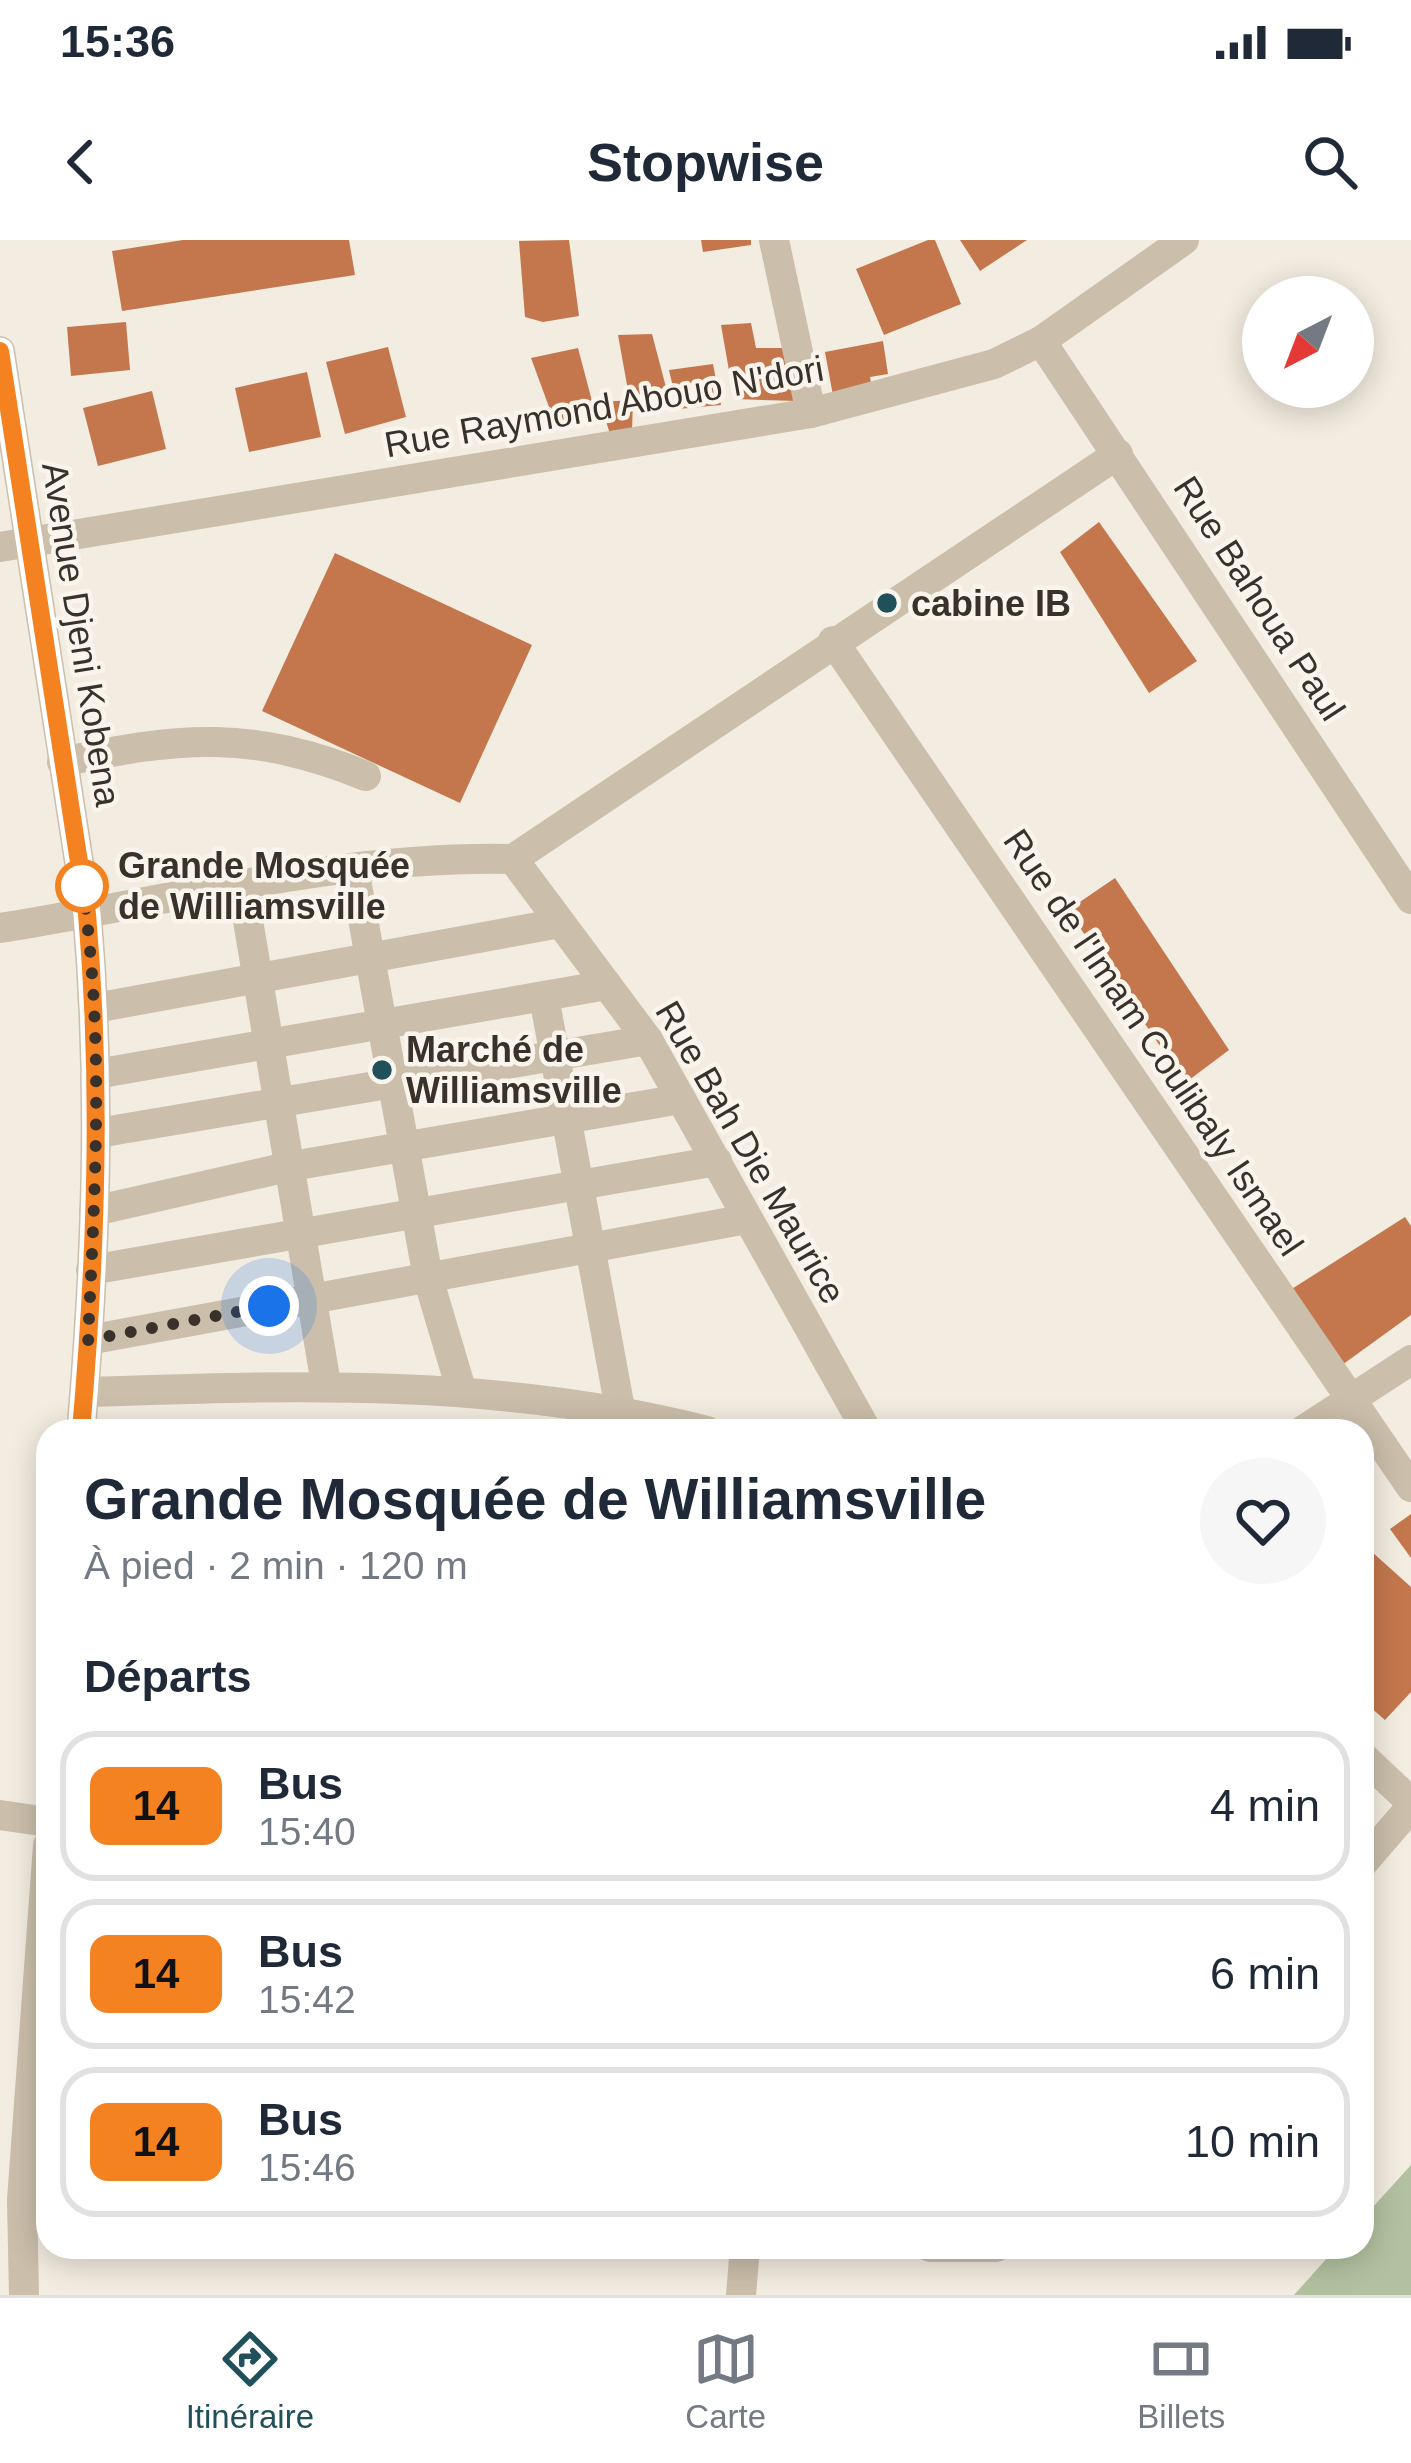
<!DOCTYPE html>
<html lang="fr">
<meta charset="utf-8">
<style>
body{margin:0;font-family:Helvetica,sans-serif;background:#f6f6f7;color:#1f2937;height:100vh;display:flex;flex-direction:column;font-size:45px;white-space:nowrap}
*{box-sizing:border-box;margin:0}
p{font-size:39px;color:#747a83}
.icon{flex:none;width:66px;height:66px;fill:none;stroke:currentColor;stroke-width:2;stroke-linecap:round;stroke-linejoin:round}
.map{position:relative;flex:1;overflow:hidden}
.panel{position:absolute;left:36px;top:1179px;width:1338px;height:840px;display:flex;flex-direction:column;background:#fff;border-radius:36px;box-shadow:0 6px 30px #0003}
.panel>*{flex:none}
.badge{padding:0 24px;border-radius:18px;font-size:42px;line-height:78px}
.needle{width:78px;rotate:222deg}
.fabs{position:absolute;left:1242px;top:36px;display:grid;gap:24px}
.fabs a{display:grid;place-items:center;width:132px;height:132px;border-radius:50%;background:#fff;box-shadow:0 6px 30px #0003;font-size:60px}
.you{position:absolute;width:60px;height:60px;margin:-30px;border:9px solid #fff;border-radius:50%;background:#1a73e8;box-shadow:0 0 0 18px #1a73e833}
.map>.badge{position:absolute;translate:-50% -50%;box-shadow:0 0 0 6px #fff}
h2{padding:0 48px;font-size:45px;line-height:108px}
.round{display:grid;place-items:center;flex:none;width:126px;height:126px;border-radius:63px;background:#f6f6f7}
.head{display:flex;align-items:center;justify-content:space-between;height:204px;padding:0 48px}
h1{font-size:57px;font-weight:700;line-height:90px}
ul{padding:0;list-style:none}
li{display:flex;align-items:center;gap:36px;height:150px;margin:0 24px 18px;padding:0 24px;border:6px solid #e0e1e3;border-radius:36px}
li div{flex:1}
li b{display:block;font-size:45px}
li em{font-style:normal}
li .badge{min-width:132px;font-weight:700;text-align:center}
.status{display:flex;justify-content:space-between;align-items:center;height:84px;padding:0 60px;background:#fff;direction:ltr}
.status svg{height:33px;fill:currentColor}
header{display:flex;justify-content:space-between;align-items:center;height:156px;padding:0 48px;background:#fff;font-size:54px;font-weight:700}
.tab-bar{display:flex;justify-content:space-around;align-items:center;height:168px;border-top:3px solid #e0e1e3;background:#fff;font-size:33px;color:#747a83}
.tab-bar a{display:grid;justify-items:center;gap:6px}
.tab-bar .selected{color:#20505a}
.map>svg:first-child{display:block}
</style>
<div class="status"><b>15:36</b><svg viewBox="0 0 49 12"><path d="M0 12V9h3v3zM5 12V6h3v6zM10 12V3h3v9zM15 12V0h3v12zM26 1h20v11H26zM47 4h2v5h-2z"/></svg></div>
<header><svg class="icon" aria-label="back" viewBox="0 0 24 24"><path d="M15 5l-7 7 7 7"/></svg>Stopwise<svg class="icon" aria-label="search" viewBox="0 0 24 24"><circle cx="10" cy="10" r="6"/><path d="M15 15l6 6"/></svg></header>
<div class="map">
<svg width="1411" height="2055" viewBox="0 0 1411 2055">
<rect width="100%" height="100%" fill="#f3ece0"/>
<path fill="#b2c2a0" d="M1411,1925V2055H1294L1337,2007H1362V1979Z"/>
<g fill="#c4774d">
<path d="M183,0H349L355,35L122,71L112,11Z"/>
<path d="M569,0L579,76L543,82L525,77L519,1Z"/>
<path d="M701,0H751V5L703,12Z"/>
<path d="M928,0H935L961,64L884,95L856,29Z"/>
<path d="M960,0H1027L980,31Z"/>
<path d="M126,82L130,130L71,136L67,87Z"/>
<path d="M751,83L756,108H784L797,161L734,159L721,85Z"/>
<path d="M652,94L667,151L629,156L618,95Z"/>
<path d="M883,101L888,134L870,137L873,155L834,161L825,112Z"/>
<path d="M388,107L406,177L345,194L326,122Z"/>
<path d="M578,108L597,180L556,186L531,118Z"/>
<path d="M713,124L721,165L678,169L669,130Z"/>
<path d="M307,132L321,197L249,212L235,148Z"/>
<path d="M152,151L166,209L98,226L83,168Z"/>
<path d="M633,160L632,191L610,194L600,162Z"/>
<path d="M1099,282L1197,421L1149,453L1060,312Z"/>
<path d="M335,313L532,405L460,563L262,471Z"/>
<path d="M1115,638L1229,810L1185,843L1068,670Z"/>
<path d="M1405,977L1411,986V1075L1342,1125L1287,1052Z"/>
<path d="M1411,1274V1318L1390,1289Z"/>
<path d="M1362,1303L1411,1347V1452L1385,1480L1362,1460Z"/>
</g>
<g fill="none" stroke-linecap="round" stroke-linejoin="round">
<g stroke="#cbbeab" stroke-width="30">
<path d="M774,0L811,173"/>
<path d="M1041,101L1411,659"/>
<path d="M0,111L87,674C102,847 96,1018 81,1191"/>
<path d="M0,307L811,173L994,124L1041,101L1184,0"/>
<path d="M833,401L1411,1247"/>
<path d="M62,522C181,496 252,490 366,536"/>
<path d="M513,619L648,800L867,1191"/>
<path d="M354,629L428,1038L461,1149"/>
<path d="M242,645L326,1144"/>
<path d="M0,688C169,661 341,615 513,619L1118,214"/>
<path d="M544,757L620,1169"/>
<path d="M95,768L560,683"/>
<path d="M96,834L607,745"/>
<path d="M98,893L648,800"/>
<path d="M94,971L292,926L681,859"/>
<path d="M91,1030L717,921"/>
<path d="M88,1100L747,979"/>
<path d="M85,1152C296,1145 500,1138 707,1191"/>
<path d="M1302,1191L1411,1120"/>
<path d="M1362,1516L1411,1562"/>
<path d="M0,1575L48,1582"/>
<path d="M1362,1624L1411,1567"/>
<path d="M930,2007H996"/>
<path d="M24,2055L22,1960L48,1605"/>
<path d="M741,2055L745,2007"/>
</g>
</g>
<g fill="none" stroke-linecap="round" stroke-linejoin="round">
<g stroke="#fff" stroke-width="27">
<path id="line" d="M0,111L87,674C102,846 96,1018 81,1191"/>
</g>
<use href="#line" stroke="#f58220" stroke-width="18"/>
<path stroke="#39312a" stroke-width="12" stroke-dasharray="0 21.6" d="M82,646L81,636C105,791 95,945 88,1100L269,1066"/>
</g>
<g fill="#20505a" stroke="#faf5ec" stroke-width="4.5">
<circle cx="887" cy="363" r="12"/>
<circle cx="382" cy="830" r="12"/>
</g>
<circle fill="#fff" stroke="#f58220" stroke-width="6" cx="82" cy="646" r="24"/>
<g text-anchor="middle" stroke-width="9" stroke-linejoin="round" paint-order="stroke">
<g font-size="36" fill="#39312a" stroke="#faf5ec">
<text transform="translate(604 166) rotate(-10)" y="13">Rue Raymond Abouo N'dori</text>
<text transform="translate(1260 358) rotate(57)" y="13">Rue Bahoua Paul</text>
<text transform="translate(82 394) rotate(81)" y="13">Avenue Djeni Kobena</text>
<text transform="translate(1154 802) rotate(56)" y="13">Rue de l'Imam Coulibaly Ismael</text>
<text transform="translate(751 912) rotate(60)" y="13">Rue Bah Die Maurice</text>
</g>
<g font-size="36" font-weight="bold" fill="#39312a" stroke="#faf5ec" text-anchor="start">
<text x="911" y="376">cabine IB</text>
<text x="406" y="822">Marché de<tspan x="406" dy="41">Williamsville</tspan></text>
</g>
<g font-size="36" font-weight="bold" fill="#39312a" stroke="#faf5ec" text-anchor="start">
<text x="118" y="638">Grande Mosquée<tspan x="118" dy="41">de Williamsville</tspan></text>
</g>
</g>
</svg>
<div class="fabs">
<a><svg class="needle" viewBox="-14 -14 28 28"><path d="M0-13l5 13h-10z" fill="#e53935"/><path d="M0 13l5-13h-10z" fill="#747a83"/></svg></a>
</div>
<div class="you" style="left:269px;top:1066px"></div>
<section class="panel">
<div class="head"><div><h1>Grande Mosquée de Williamsville</h1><p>À pied · 2 min · 120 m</p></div><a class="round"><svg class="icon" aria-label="heart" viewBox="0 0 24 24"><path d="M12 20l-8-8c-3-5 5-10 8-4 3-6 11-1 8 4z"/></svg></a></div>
<h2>Départs</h2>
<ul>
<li><span class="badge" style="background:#f58220;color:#111">14</span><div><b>Bus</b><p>15:40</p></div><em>4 min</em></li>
<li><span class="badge" style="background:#f58220;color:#111">14</span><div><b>Bus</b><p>15:42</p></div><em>6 min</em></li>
<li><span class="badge" style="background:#f58220;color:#111">14</span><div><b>Bus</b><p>15:46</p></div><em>10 min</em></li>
</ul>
</section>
</div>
<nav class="tab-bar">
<a class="selected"><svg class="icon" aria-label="directions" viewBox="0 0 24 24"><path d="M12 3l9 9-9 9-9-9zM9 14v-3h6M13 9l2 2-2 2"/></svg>Itinéraire</a>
<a><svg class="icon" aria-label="map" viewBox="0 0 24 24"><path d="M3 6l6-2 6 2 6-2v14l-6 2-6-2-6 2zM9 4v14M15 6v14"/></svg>Carte</a>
<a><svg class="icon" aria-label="tickets" viewBox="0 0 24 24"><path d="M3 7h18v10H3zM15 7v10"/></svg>Billets</a>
</nav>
